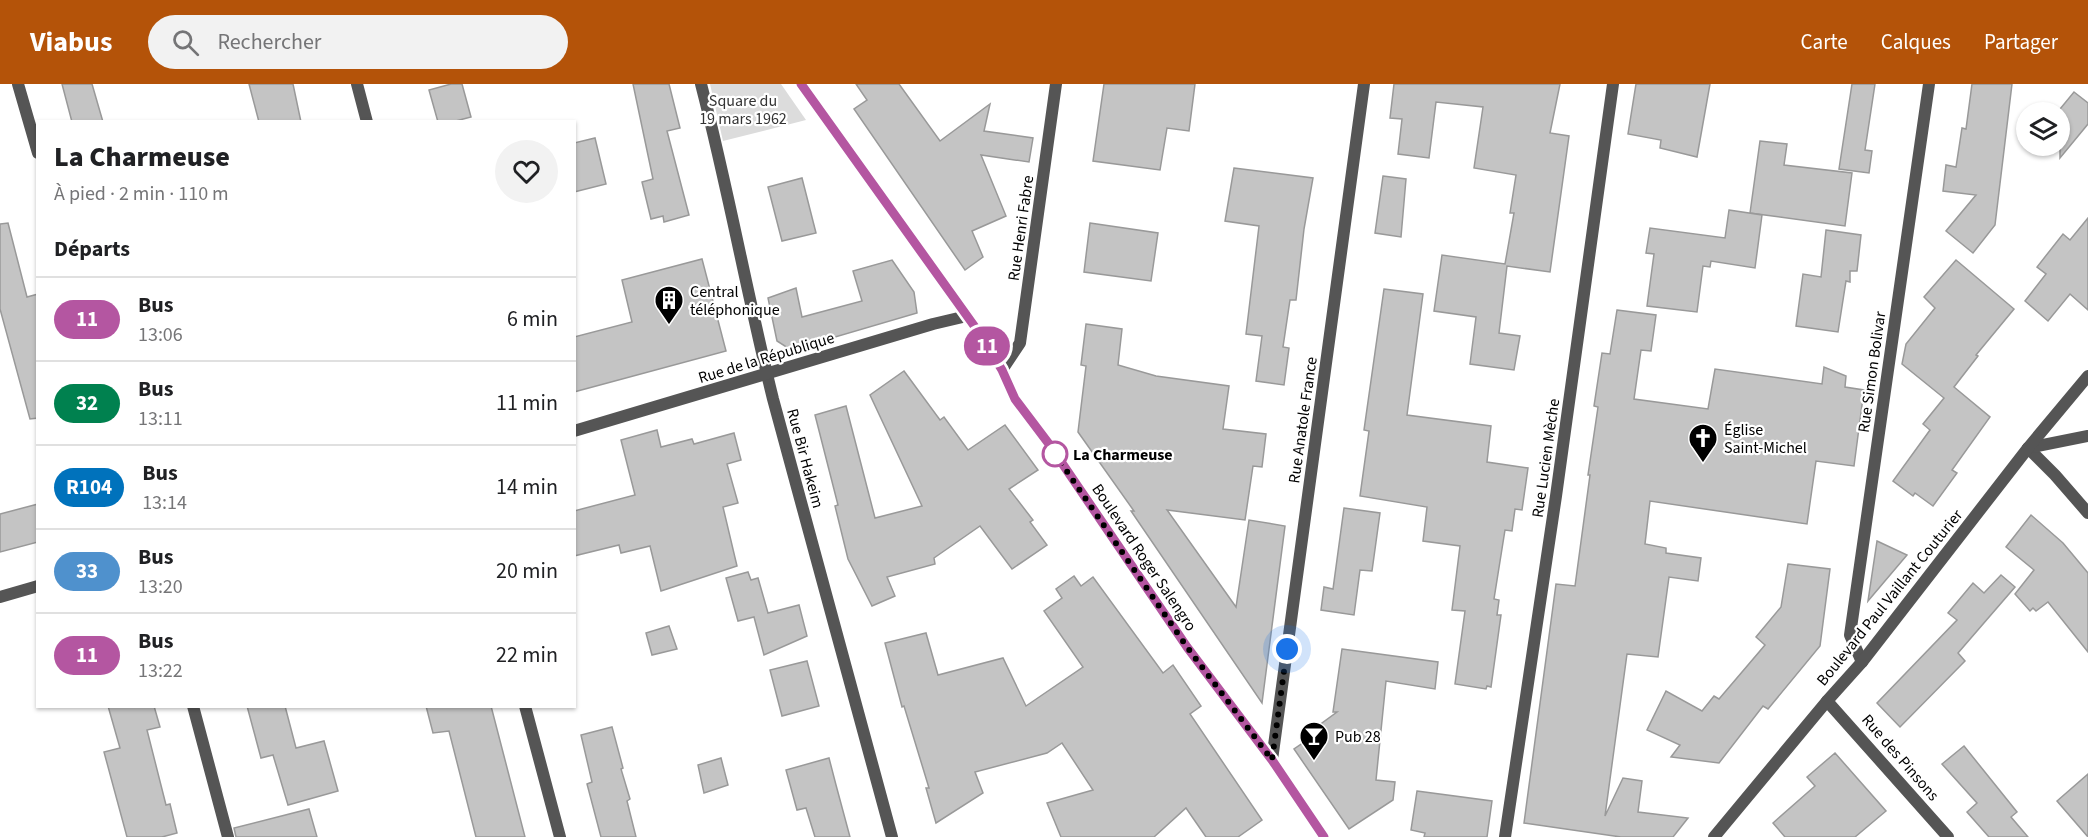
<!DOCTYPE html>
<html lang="fr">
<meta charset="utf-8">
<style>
body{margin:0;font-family:"Source Sans 3",sans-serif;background:#f2f2f2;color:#202124;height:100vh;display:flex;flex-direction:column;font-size:22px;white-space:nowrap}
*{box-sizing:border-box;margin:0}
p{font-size:20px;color:#757577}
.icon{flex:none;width:33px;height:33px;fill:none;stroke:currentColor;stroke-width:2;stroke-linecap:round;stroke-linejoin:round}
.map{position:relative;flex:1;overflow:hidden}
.drawer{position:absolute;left:36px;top:36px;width:540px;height:588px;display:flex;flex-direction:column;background:#fff;border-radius:0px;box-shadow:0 2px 4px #0004}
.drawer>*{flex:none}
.badge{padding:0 12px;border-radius:20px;font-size:21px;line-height:39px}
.fabs{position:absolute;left:2016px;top:18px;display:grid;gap:12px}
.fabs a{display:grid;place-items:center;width:54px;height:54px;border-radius:50%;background:#fff;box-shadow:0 2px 4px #0004;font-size:30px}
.you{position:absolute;width:30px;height:30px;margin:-15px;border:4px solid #fff;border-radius:50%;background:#1a73e8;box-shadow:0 0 0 9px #1a73e833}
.map>.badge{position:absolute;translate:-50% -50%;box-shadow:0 0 0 3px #fff}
h2{padding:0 18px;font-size:22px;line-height:54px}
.round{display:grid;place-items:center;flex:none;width:63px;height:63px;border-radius:32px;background:#f2f2f2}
.overview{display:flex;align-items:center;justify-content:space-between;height:102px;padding:0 18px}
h1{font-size:28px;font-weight:800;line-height:45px}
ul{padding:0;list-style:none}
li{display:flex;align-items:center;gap:18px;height:84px;padding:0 18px;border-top:2px solid #e0e0e0}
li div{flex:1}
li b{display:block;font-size:22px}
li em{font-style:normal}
li .badge{min-width:66px;font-weight:700;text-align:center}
header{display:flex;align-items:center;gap:36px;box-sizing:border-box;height:84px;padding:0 30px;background:#b45309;color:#fff}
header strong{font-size:28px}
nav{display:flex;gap:33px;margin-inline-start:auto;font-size:21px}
.search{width:420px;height:54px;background:#f2f2f2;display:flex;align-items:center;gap:15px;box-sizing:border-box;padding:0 21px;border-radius:33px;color:#757577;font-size:22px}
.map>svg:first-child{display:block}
</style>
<header>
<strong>Viabus</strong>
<div class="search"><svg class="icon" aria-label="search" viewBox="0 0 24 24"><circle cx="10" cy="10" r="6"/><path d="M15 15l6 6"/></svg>Rechercher</div>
<nav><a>Carte</a><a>Calques</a><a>Partager</a></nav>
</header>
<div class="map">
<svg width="2088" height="753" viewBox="0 0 2088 753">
<rect width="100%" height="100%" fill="#fff"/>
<path fill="#dcdcdc" d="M710,0H781L806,36L723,57Z"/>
<g fill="#c4c4c4" stroke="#999" stroke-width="1.5">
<path d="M62,0H92L103,38H72Z"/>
<path d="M249,0H293L301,38H259Z"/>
<path d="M451,0H462L471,33L452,38H438L429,6Z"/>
<path d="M633,0H669L680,44L667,47L689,131L664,138L663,132L651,135L642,98L653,95Z"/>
<path d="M856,0H899L940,57L990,20L984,47L1033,54L1029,78L981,71L1006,132L972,147L983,173L965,186L854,25L867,16Z"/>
<path d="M1104,0H1195L1189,47L1167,44L1160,86L1093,77Z"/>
<path d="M1394,0H1560L1550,49L1569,52L1550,188L1507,182L1499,249L1520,252L1514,286L1470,280L1476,233L1434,227L1442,171L1505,180L1514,129H1510L1516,91L1474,84L1483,23L1436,18L1429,74L1398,70L1402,35L1390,34Z"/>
<path d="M1636,0H1710L1697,73L1660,64L1661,56L1628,50Z"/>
<path d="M1852,0H1875L1865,66L1872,67L1869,89L1839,85Z"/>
<path d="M1972,0H2012L1995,141L1973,169L1946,147L1976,111L1943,107L1946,81L1956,83L1962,44L1966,45Z"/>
<path d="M2074,8L2088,19V40L2060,74V25Z"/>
<path d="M595,54L606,100L574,108V59Z"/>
<path d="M1760,57L1787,60L1784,81L1852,89L1845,142L1750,129Z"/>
<path d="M1234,84L1313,94L1304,145L1296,216H1290L1283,263L1289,264L1284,301L1256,297L1262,252L1246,250L1259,142L1225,137Z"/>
<path d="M1383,92L1406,95L1401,153L1375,149Z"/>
<path d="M802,94L816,149L782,157L768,103Z"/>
<path d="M1729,126L1762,131L1755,184L1711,177L1710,183L1703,182L1697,228L1647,222L1654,170L1646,169L1650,144L1725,154Z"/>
<path d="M2088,134V226L2070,210L2048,237L2025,217L2046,190L2037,183L2063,150L2070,156Z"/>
<path d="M8,139L27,213L38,210V334L30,335L0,225V140Z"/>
<path d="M1090,139L1158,149L1151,197L1084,188Z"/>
<path d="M1826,146L1861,151L1857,187H1850V198L1846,197L1838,248L1796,242L1803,190L1821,193Z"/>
<path d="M702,175L726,267L574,308V253L632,238L622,196Z"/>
<path d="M892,176L914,208L917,229L791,266L777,257L768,214L796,204L802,233L862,217L853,187Z"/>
<path d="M1956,176L2014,225L1976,271L1978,272L1954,303L1990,333L1952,386L1957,389L1933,422L1915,409L1913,412L1893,397L1930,346L1923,340L1944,314L1902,280L1906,260L1935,224L1924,213Z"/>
<path d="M1384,205L1423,210L1407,331L1491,342L1487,378L1528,384L1522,426L1515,425L1512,447L1505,446L1494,515L1499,516L1497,531H1501L1491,603L1487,602L1486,605L1455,600L1465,527L1452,526L1460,462L1423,457L1427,423L1360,412L1369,347L1364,346Z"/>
<path d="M1617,226L1656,231L1651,267L1641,266L1634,315L1708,325L1715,285L1822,300L1824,283L1846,292L1845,303L1864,306L1854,382L1816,377L1807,440L1650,417L1645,460L1666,464V469L1701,474L1698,497L1669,493L1658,573L1627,570L1605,732L1623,694L1642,697L1638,728L1688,734L1673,753H1621L1524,739L1556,500L1575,502L1590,391H1588L1598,323L1594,322L1602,269L1610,270Z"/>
<path d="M1086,240L1122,245L1118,281L1156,292L1229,302L1223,345L1266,350L1262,383L1253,382L1245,436L1167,426L1236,523L1249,436L1285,442L1262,619L1131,427H1134L1078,348L1086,282L1081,281Z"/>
<path d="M904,287L940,336L944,333L968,366L1005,341L1038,386L1009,405L1033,436L1030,438L1047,461L1012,485L980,442L934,474L935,480L887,493L895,512L872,522L848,475L835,422L838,421L815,331L846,322L875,434L922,422L870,311Z"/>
<path d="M657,346L661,363L692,355L694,360L734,349L741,376L727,380L738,419L723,423L737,482L661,507L650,462L621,469L619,461L574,472V427L635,411L621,356Z"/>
<path d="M38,420V458L0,468V430Z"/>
<path d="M1344,424L1380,429L1372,487L1360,486L1354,531L1321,526L1324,503L1333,505Z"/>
<path d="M2031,431L2063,459L2088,489V568L2048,518L2036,527L2033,524L2030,527L2015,510L2034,486L2006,463Z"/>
<path d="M1877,457L1907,471L1868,517Z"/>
<path d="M1788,480L1830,485L1820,562L1768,625L1763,622L1719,679L1671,673L1680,661L1647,646L1666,607L1702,627L1714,612L1719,615L1765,561L1756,553L1781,523Z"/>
<path d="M748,488L751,496L758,494L768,529L799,521L807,552L764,571L754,533L738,537L726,494Z"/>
<path d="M2001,491L2015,503L1958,569L1965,577L1900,643L1877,619L1957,536L1948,529L1973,499L1984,509Z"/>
<path d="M1074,492L1081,502L1093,493L1163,589L1173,581L1201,622L1190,630L1262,736L1238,753H1206L1186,724L1154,753H1061L1047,719L1093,706L1062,659L1047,669L975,688L983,709L936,739L926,704H929L904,622L902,623L885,559L926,549L938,591L1003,574L1026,622L1083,583L1044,527L1062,514L1056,505Z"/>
<path d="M669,542L677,565L652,571L646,549Z"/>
<path d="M1342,565L1438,578L1435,605L1386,597L1376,696L1395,698L1393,716L1349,745L1294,665L1310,654L1307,650L1337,628H1333Z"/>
<path d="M807,577L819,622L782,632L770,586Z"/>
<path d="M108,622H154L160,643L147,646L166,721L170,720L177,749L162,753H127L104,668L120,664Z"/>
<path d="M247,622H285L296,664L324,657L338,707L288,721L273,671L261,674Z"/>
<path d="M426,622H491L525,753H476L449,647L433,649Z"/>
<path d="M612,643L623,684L621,685L630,715L627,717L636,753H601L587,700L592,698L581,651Z"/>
<path d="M1964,662L2017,728L2011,733L2028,753H1989L1967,728L1977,719L1942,680Z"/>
<path d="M1835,669L1886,727L1855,753H1785L1773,739L1815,702L1807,693Z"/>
<path d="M721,674L728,701L704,709L698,681Z"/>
<path d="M829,674L836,701L850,753H815L806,724L797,726L786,686Z"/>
<path d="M2088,690V753L2057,717Z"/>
<path d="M1417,707L1492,717L1487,753H1424L1425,749L1411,746Z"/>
<path d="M309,725L317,753H236L234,744Z"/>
</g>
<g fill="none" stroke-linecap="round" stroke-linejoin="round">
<g stroke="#555" stroke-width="12">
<path d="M18,0L38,69"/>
<path d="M357,0L367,38"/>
<path d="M701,0C728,104 747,210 773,315L892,753"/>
<path d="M801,0L980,250L1002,286L1015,315L1049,360L1187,563L1272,676L1324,753"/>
<path d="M1002,286L1020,259L1056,0"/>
<path d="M574,347L933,240L967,232"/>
<path d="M2028,364L2055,391L2088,429"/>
<path d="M2028,364L2088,352"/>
<path d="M0,513L38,502"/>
<path d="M1862,578L1850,551L1929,0"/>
<path d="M1827,617L1948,753"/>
<path d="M193,622L228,753"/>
<path d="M525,622L560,753"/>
<path d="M1272,676L1364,0"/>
<path d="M1505,753L1556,412L1613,0"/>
<path d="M1714,753L1827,617L1862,578L2028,364L2088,292"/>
</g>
</g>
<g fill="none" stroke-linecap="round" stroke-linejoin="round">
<g stroke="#fff" stroke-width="14">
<path id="line" d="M801,0L980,250L1002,286L1015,315L1049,360L1187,563L1272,676L1324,753"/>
</g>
<use href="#line" stroke="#b456a1" stroke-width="9"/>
<path stroke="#000" stroke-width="6" stroke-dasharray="0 10.8" d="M1055,370L1187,563L1272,676L1287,565"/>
</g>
<defs>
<g id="building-pin" transform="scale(1.5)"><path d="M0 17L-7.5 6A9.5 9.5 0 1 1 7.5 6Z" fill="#000" stroke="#fff"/><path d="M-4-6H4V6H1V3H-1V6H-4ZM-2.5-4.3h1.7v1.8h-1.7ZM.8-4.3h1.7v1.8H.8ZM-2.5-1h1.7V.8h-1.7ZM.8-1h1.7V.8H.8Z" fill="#fff"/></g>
<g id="church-pin" transform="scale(1.5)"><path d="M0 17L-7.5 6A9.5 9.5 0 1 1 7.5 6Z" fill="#000" stroke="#fff"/><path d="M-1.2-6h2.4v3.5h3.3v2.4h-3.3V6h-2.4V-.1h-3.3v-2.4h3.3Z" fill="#fff"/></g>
<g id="bar-pin" transform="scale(1.5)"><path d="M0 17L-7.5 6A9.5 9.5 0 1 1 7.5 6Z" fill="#000" stroke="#fff"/><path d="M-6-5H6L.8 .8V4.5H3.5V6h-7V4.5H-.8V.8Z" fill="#fff"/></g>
</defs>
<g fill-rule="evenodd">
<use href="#building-pin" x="669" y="216"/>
<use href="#church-pin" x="1703" y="354"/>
<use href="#bar-pin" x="1314" y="652"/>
</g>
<circle fill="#fff" stroke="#b456a1" stroke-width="3" cx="1055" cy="370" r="12"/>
<g text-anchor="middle" stroke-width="4.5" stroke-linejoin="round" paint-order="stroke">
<g font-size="16" fill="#333" stroke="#fff">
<text x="743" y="22">Square du<tspan x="743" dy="18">19 mars 1962</tspan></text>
</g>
<g font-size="16" fill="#000" stroke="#fff">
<text transform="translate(1020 144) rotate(-82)" y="6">Rue Henri Fabre</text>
<text transform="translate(766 273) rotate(-17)" y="6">Rue de la République</text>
<text transform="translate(1871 288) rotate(-82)" y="6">Rue Simon Bolivar</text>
<text transform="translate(1302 336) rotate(-82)" y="6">Rue Anatole France</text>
<text transform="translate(806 374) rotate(75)" y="6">Rue Bir Hakeim</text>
<text transform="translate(1545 374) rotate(-82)" y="6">Rue Lucien Mèche</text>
<text transform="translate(1145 473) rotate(56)" y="6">Boulevard Roger Salengro</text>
<text transform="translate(1889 513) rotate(-51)" y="6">Boulevard Paul Vaillant Couturier</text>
<text transform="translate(1901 673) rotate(49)" y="6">Rue des Pinsons</text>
</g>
<g font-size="16" fill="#000" stroke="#fff" text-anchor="start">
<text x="690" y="213">Central<tspan x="690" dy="18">téléphonique</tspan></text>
<text x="1724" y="351">Église<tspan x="1724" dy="18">Saint-Michel</tspan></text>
<text x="1335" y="658">Pub 28</text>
</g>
<g font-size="16" font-weight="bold" fill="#000" stroke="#fff" text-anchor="start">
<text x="1073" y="376">La Charmeuse</text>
</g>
</g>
</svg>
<div class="fabs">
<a><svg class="icon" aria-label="layers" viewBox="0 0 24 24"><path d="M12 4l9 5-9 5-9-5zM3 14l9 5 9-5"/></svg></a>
</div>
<div class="you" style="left:1287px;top:565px"></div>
<b class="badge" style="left:987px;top:262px;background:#b456a1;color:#fff">11</b>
<section class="drawer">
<div class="overview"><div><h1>La Charmeuse</h1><p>À pied · 2 min · 110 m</p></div><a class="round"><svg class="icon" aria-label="heart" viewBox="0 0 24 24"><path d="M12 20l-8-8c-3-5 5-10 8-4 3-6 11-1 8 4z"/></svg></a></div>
<h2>Départs</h2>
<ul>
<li><span class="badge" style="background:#b456a1;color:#fff">11</span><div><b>Bus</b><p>13:06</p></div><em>6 min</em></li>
<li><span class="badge" style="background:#00814f;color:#fff">32</span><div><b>Bus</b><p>13:11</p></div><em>11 min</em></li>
<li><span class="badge" style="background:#0072bc;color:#fff">R104</span><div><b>Bus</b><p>13:14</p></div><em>14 min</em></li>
<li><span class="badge" style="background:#4f91cd;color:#fff">33</span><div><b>Bus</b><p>13:20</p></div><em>20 min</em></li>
<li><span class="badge" style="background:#b456a1;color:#fff">11</span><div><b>Bus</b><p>13:22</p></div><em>22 min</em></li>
</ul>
</section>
</div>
